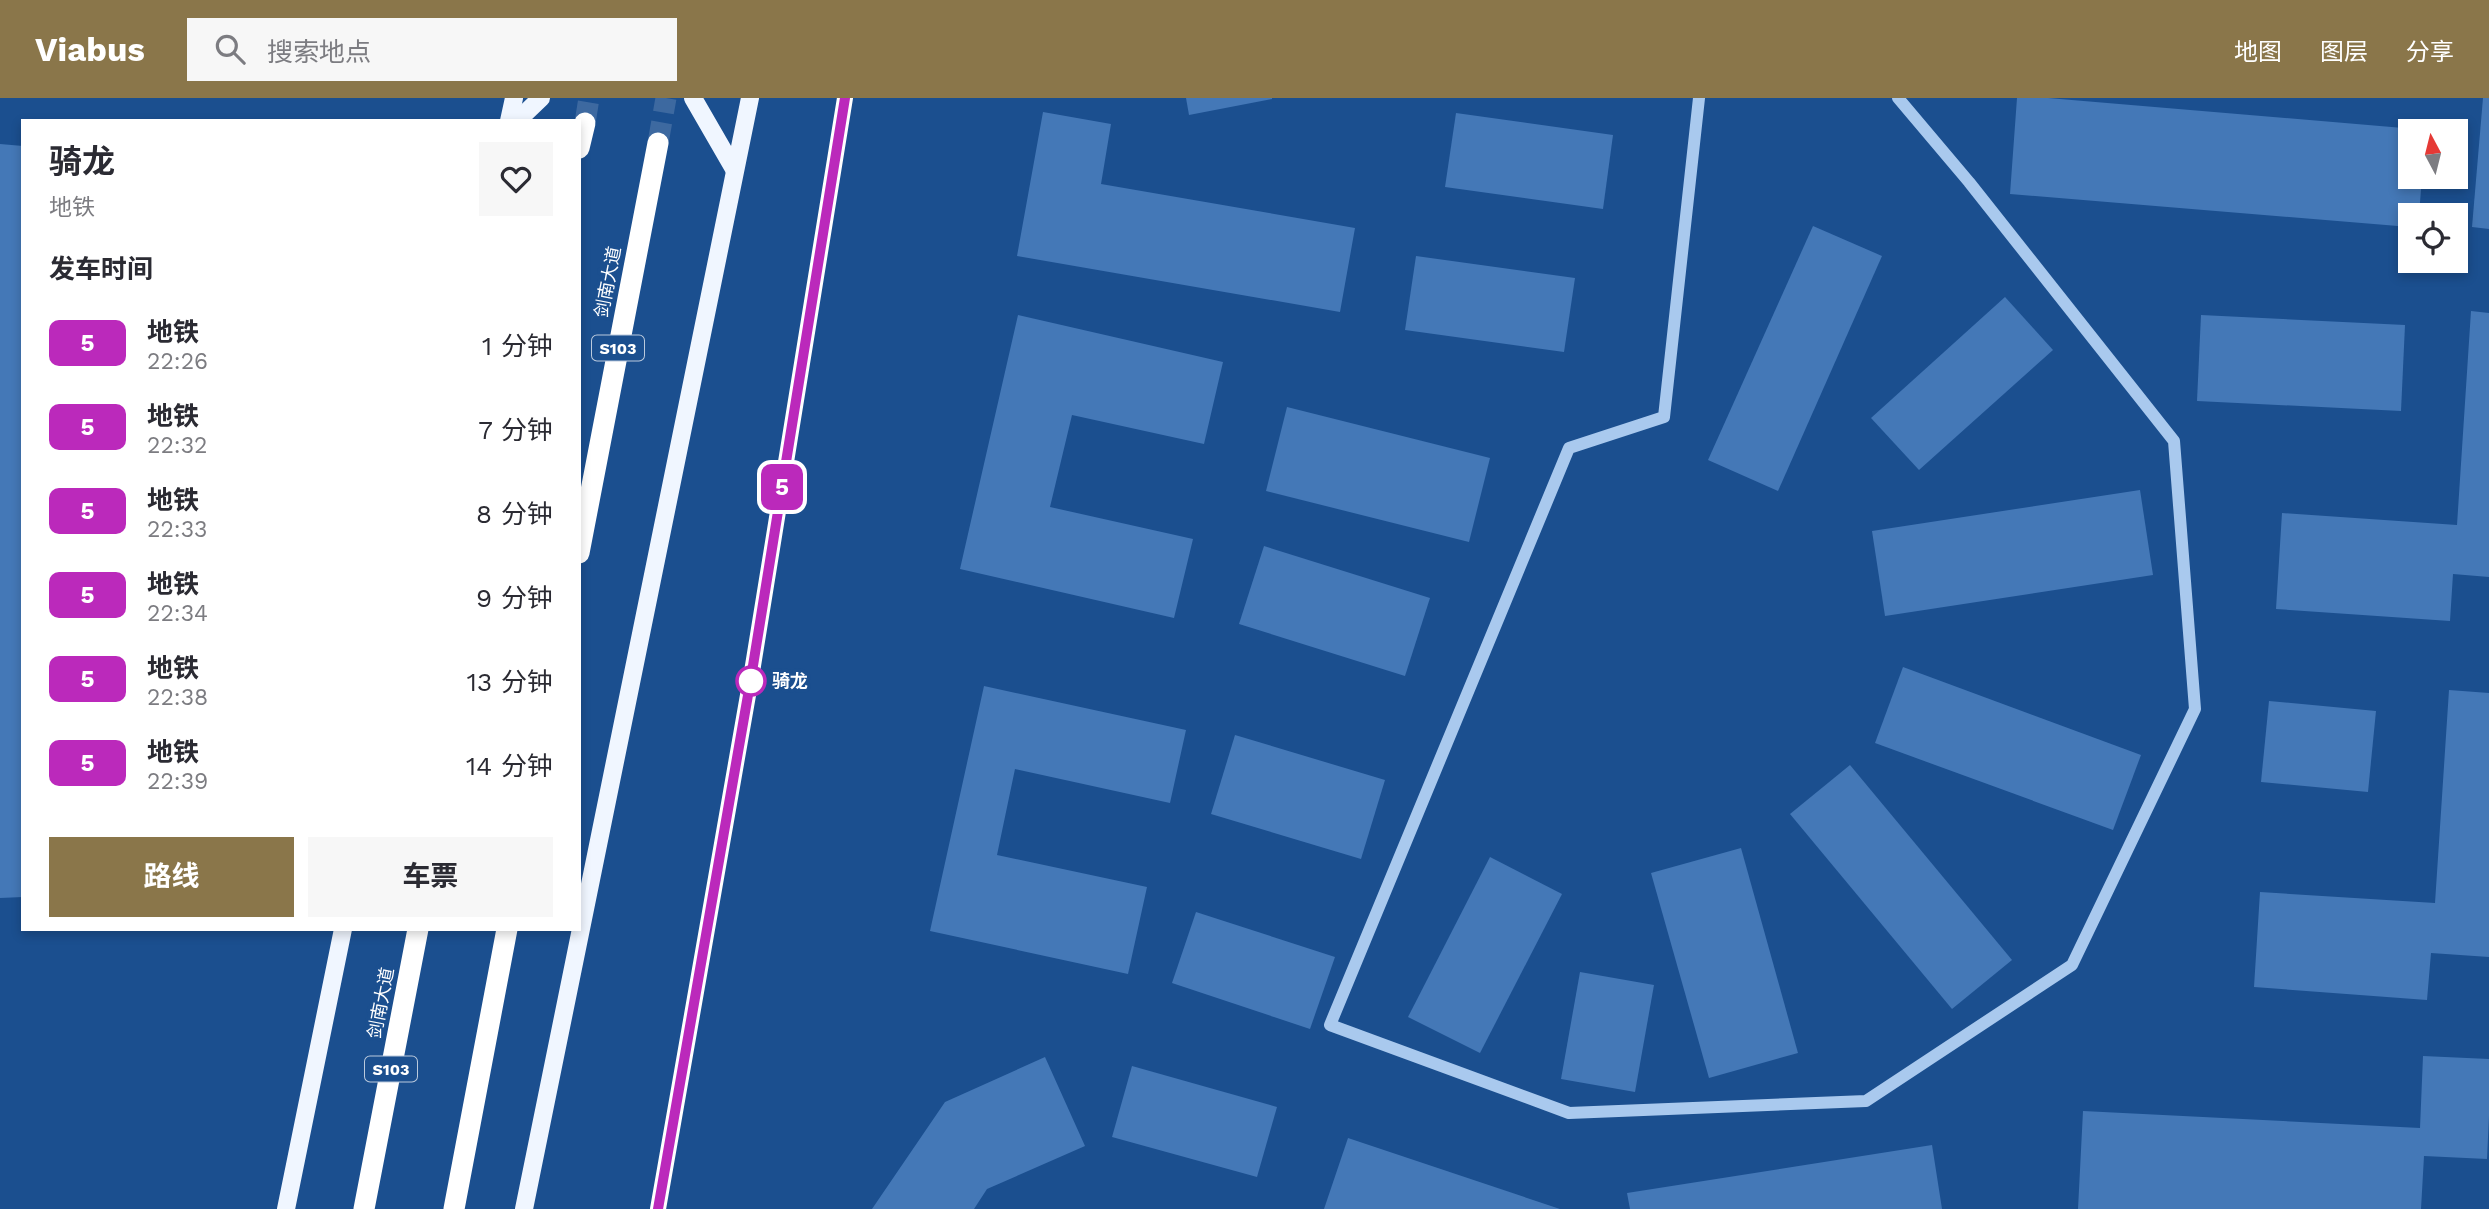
<!DOCTYPE html>
<html lang="zh">
<meta charset="utf-8">
<style>
body{margin:0;font-family:"Work Sans","Noto Sans SC",sans-serif;background:#f7f7f7;color:#2b2b33;height:100vh;display:flex;flex-direction:column;font-size:26px;white-space:nowrap}
*{box-sizing:border-box;margin:0}
p{font-size:23px;color:#7c7c81}
.icon{flex:none;width:38px;height:38px;fill:none;stroke:currentColor;stroke-width:2;stroke-linecap:round;stroke-linejoin:round}
.map{position:relative;flex:1;overflow:hidden}
.panel{position:absolute;left:21px;top:21px;width:560px;height:812px;display:flex;flex-direction:column;background:#fff;border-radius:0px;box-shadow:0 4px 10px #0003}
.panel>*{flex:none}
.badge{padding:0 14px;border-radius:10px;font-size:24px;line-height:46px}
.needle{width:46px;rotate:353deg}
.tools{position:absolute;left:2398px;top:21px;display:grid;gap:14px}
.tools a{display:grid;place-items:center;width:70px;height:70px;border-radius:0px;background:#fff;box-shadow:0 4px 10px #0003;font-size:35px}
.map>.badge{position:absolute;translate:-50% -50%;box-shadow:0 0 0 4px #fff}
h2{padding:0 28px;font-size:26px;line-height:63px}
.round{display:grid;place-items:center;flex:none;width:74px;height:74px;border-radius:0px;background:#f7f7f7}
.summary{display:flex;align-items:center;justify-content:space-between;height:119px;padding:0 28px}
h1{font-size:33px;font-weight:700;line-height:52px}
.primary-button{display:flex;gap:14px;margin-top:auto;padding:14px 28px}
.primary-button a{flex:1;height:80px;border-radius:0px;background:#8a764a;color:#fff;font-size:28px;font-weight:700;line-height:80px;text-align:center}
.primary-button a+a{background:#f7f7f7;color:#2b2b33}
ul{padding:0;list-style:none}
li{display:flex;align-items:center;gap:21px;height:84px;padding:0 28px}
li div{flex:1}
li b{display:block;font-size:26px}
li em{font-style:normal}
li .badge{min-width:77px;font-weight:700;text-align:center}
header{display:flex;align-items:center;gap:42px;box-sizing:border-box;height:98px;padding:0 35px;background:#8a764a;color:#fff}
header strong{font-size:33px}
nav{display:flex;gap:38px;margin-inline-start:auto;font-size:24px}
.search{width:490px;height:63px;background:#f7f7f7;display:flex;align-items:center;gap:18px;box-sizing:border-box;padding:0 24px;border-radius:0px;color:#7c7c81;font-size:26px}
.map>svg:first-child{display:block}
</style>
<header>
<strong>Viabus</strong>
<div class="search"><svg class="icon" aria-label="search" viewBox="0 0 24 24"><circle cx="10" cy="10" r="6"/><path d="M15 15l6 6"/></svg>搜索地点</div>
<nav><a>地图</a><a>图层</a><a>分享</a></nav>
</header>
<div class="map">
<svg width="2489" height="1111" viewBox="0 0 2489 1111">
<rect width="100%" height="100%" fill="#1b4f8f"/>
<g fill="#4478b7">
<path d="M1186,0H1272V1L1189,17Z"/>
<path d="M2017,0H2048L2415,31V33H2410V79H2422L2419,117H2410V129L2010,96Z"/>
<path d="M2483,0H2489V131L2472,129Z"/>
<path d="M1043,14L1111,26L1101,86L1355,130L1340,214L1017,158Z"/>
<path d="M1456,15L1613,37L1603,111L1445,89Z"/>
<path d="M0,46L23,48V799L0,800Z"/>
<path d="M1813,128L1882,158L1778,393L1708,362Z"/>
<path d="M1416,158L1575,180L1564,254L1405,232Z"/>
<path d="M2005,199L2053,252L1919,372L1871,320Z"/>
<path d="M2471,213L2489,215V479L2453,476L2450,523L2276,511L2282,415L2457,427Z"/>
<path d="M1018,217L1223,264L1204,346L1072,317L1050,409L1193,441L1174,520L960,471Z"/>
<path d="M2201,217L2405,227L2401,313L2197,303Z"/>
<path d="M1287,309L1490,360L1469,444L1266,393Z"/>
<path d="M2140,392L2153,477L1885,518L1872,433Z"/>
<path d="M1264,448L1430,500L1405,578L1239,526Z"/>
<path d="M1903,569L2141,657L2113,732L1875,645Z"/>
<path d="M984,588L1186,632L1170,705L1015,671L997,757L1147,789L1128,876L930,833Z"/>
<path d="M2449,592L2489,595V859L2431,855L2427,902L2254,889L2260,794L2435,805Z"/>
<path d="M2269,603L2376,613L2368,694L2261,684Z"/>
<path d="M1235,637L1385,682L1361,761L1211,716Z"/>
<path d="M1850,667L2012,862L1952,911L1790,716Z"/>
<path d="M1741,750L1798,955L1709,980L1651,775Z"/>
<path d="M1490,759L1562,796L1480,955L1408,919Z"/>
<path d="M1196,814L1335,859L1310,931L1172,885Z"/>
<path d="M1580,874L1654,887L1635,994L1561,981Z"/>
<path d="M2423,958L2489,961V1018L2487,1061L2424,1058L2421,1111H2078L2083,1013L2420,1030Z"/>
<path d="M1045,959L1085,1048L987,1091L974,1111H872L945,1004Z"/>
<path d="M1132,968L1277,1009L1257,1079L1112,1039Z"/>
<path d="M1348,1040L1560,1111H1324Z"/>
<path d="M1932,1047L1942,1111H1630L1627,1095Z"/>
</g>
<g fill="none" stroke-linecap="round" stroke-linejoin="round">
<g stroke="#3d69a0" stroke-width="21" stroke-dasharray="21 10" stroke-linecap="butt">
<path d="M585,25L589,0"/>
<path d="M658,45L666,0"/>
</g>
<path stroke="#a9c9ee" stroke-width="12" d="M1699,0L1664,319L1569,350L1330,927L1569,1015L1866,1003L2072,867L2195,611L2174,343L1969,84L1898,0"/>
<g stroke="#f0f6ff" stroke-width="18">
<path d="M693,0L734,71"/>
<path d="M509,23L514,0"/>
<path d="M517,23L541,0"/>
<path d="M286,1111L343,831"/>
<path d="M524,1111L750,0"/>
</g>
<g stroke="#fff" stroke-width="21">
<path d="M579,50L585,25"/>
<path d="M579,455L658,45"/>
<path d="M364,1111L418,831"/>
<path d="M454,1111L507,831"/>
</g>
</g>
<g fill="none" stroke-linecap="round" stroke-linejoin="round">
<g stroke="#fff" stroke-width="16">
<path id="line" d="M658,1111L751,580L845,0"/>
</g>
<use href="#line" stroke="#bb29bb" stroke-width="10"/>
</g>
<circle fill="#fff" stroke="#bb29bb" stroke-width="3.5" cx="751" cy="583" r="14"/>
<g text-anchor="middle" stroke-width="7" stroke-linejoin="round" paint-order="stroke">
<g fill="#1b4f8f" stroke="#bbcadd" stroke-width="2">
<rect x="592" y="237.5" width="52" height="25" rx="5"/>
<rect x="365" y="958.5" width="52" height="25" rx="5"/>
</g>
<g font-size="16" font-weight="bold" fill="#fff">
<text x="618" y="256">S103</text>
<text x="391" y="977">S103</text>
</g>
<g font-size="18" fill="#fff" stroke="#1b4f8f">
<text transform="translate(608 184) rotate(-79)" y="6">剑南大道</text>
<text transform="translate(381 905) rotate(-79)" y="6">剑南大道</text>
</g>
<g font-size="18" font-weight="bold" fill="#fff" stroke="#1b4f8f" text-anchor="start">
<text x="772" y="589">骑龙</text>
</g>
</g>
</svg>
<div class="tools">
<a><svg class="needle" viewBox="-14 -14 28 28"><path d="M0-13l5 13h-10z" fill="#e53935"/><path d="M0 13l5-13h-10z" fill="#7c7c81"/></svg></a>
<a><svg class="icon" aria-label="locate" viewBox="0 0 24 24"><circle cx="12" cy="12" r="6"/><path d="M12 2v4M12 18v4M2 12h4M18 12h4"/></svg></a>
</div>
<b class="badge" style="left:782px;top:389px;background:#bb29bb;color:#fff">5</b>
<section class="panel">
<div class="summary"><div><h1>骑龙</h1><p>地铁</p></div><a class="round"><svg class="icon" aria-label="heart" viewBox="0 0 24 24"><path d="M12 20l-8-8c-3-5 5-10 8-4 3-6 11-1 8 4z"/></svg></a></div>
<h2>发车时间</h2>
<ul>
<li><span class="badge" style="background:#bb29bb;color:#fff">5</span><div><b>地铁</b><p>22:26</p></div><em>1 分钟</em></li>
<li><span class="badge" style="background:#bb29bb;color:#fff">5</span><div><b>地铁</b><p>22:32</p></div><em>7 分钟</em></li>
<li><span class="badge" style="background:#bb29bb;color:#fff">5</span><div><b>地铁</b><p>22:33</p></div><em>8 分钟</em></li>
<li><span class="badge" style="background:#bb29bb;color:#fff">5</span><div><b>地铁</b><p>22:34</p></div><em>9 分钟</em></li>
<li><span class="badge" style="background:#bb29bb;color:#fff">5</span><div><b>地铁</b><p>22:38</p></div><em>13 分钟</em></li>
<li><span class="badge" style="background:#bb29bb;color:#fff">5</span><div><b>地铁</b><p>22:39</p></div><em>14 分钟</em></li>
</ul>
<div class="primary-button"><a>路线</a><a>车票</a></div>
</section>
</div>
